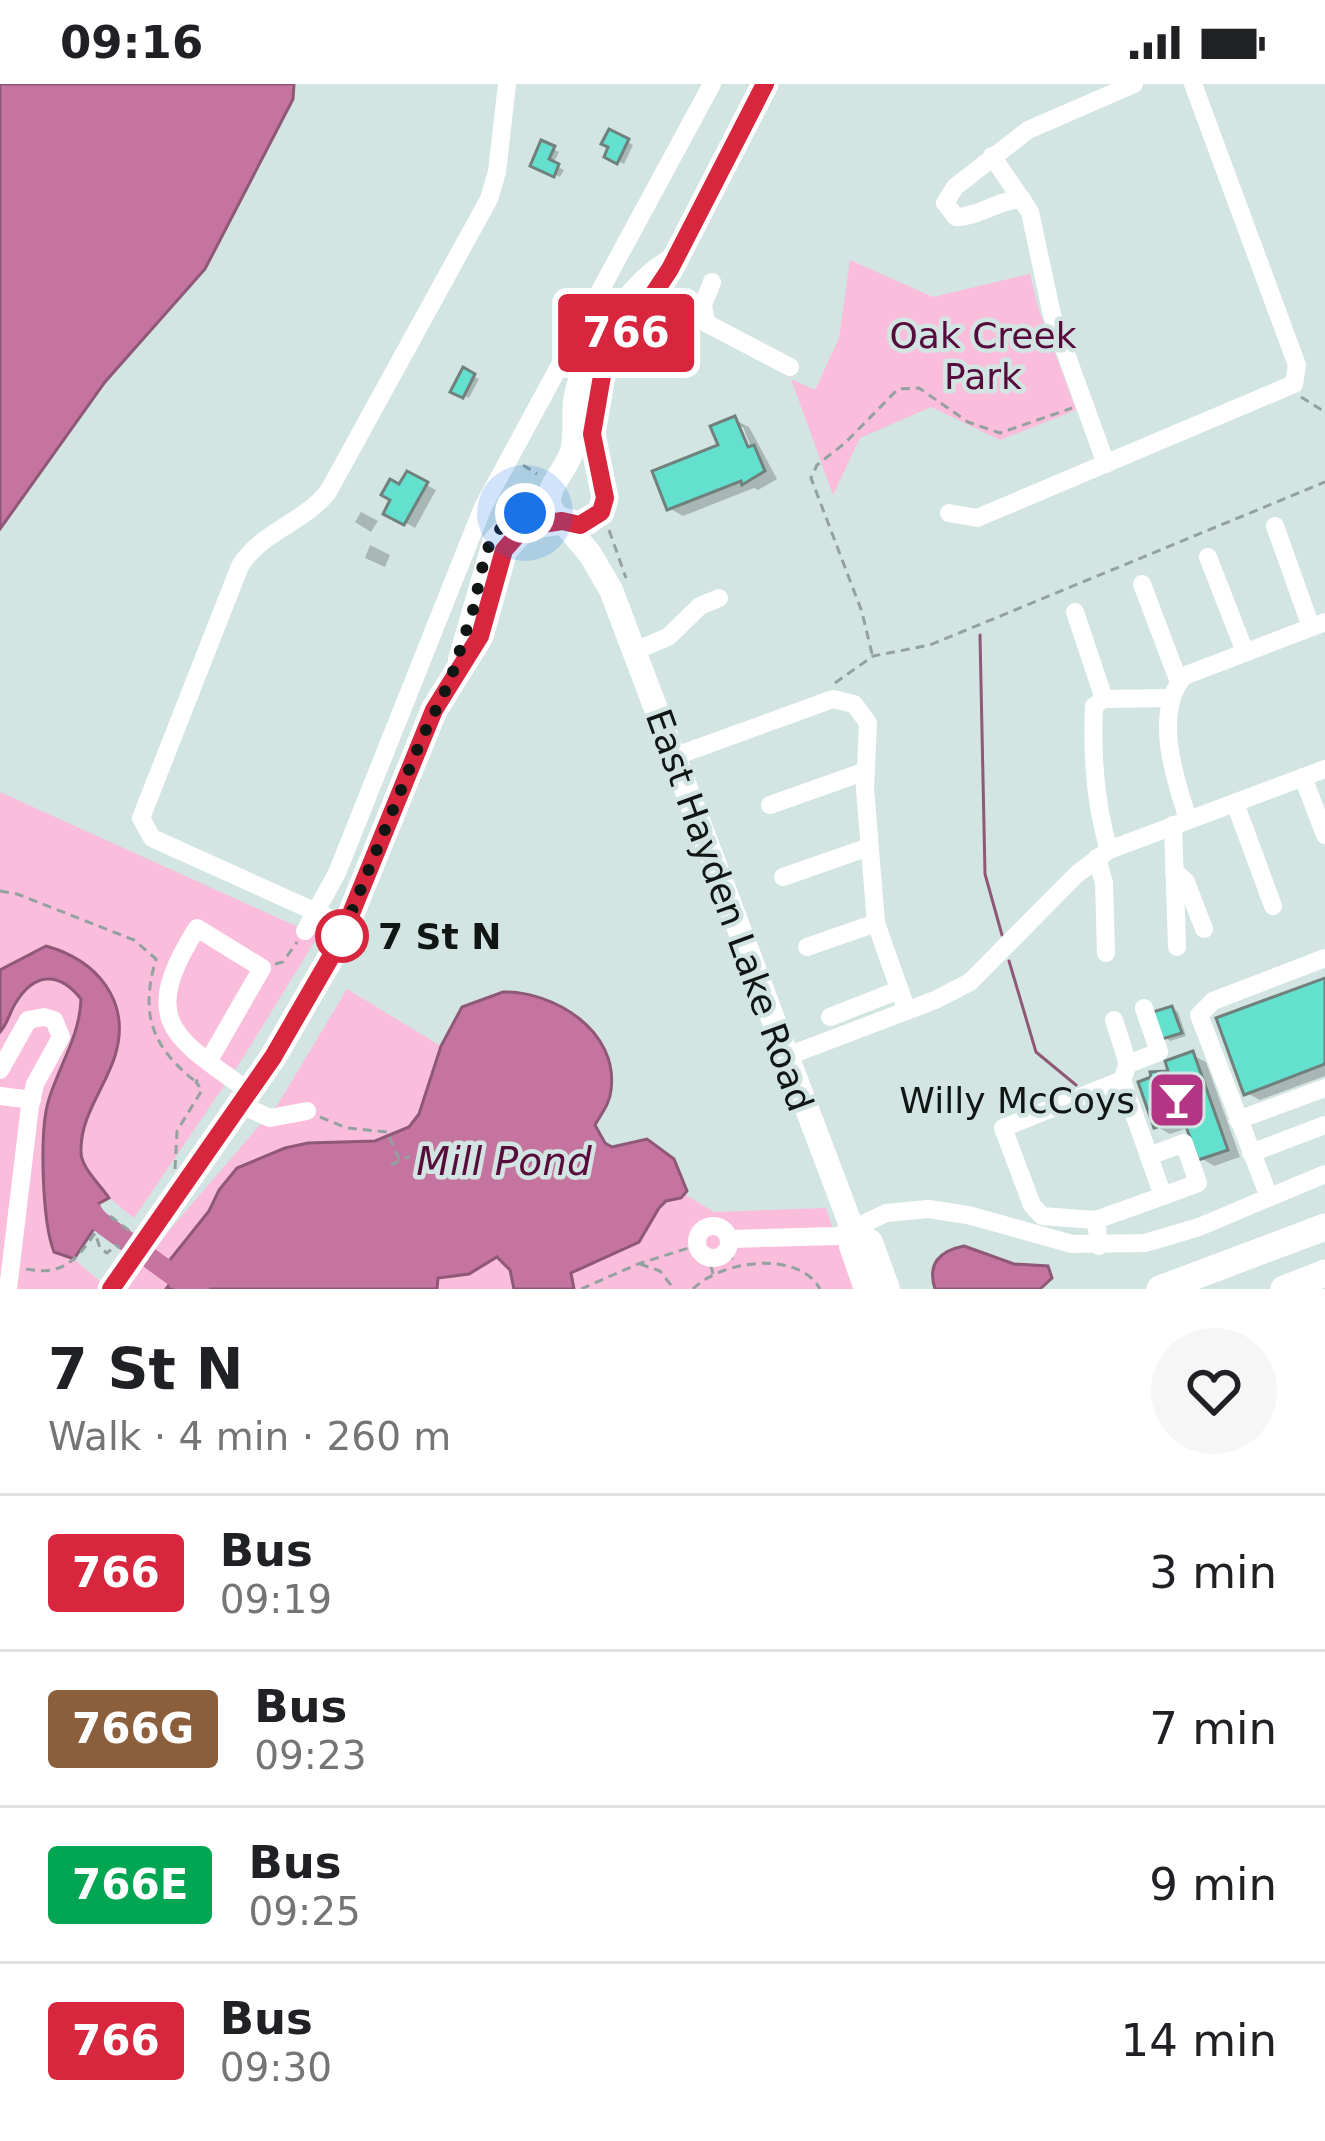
<!DOCTYPE html>
<meta charset="utf-8">
<style>
body{margin:0;font-family:"DejaVu Sans",sans-serif;background:#f6f6f6;color:#202124;height:100vh;display:flex;flex-direction:column;font-size:45px;white-space:nowrap}
*{box-sizing:border-box;margin:0}
p{font-size:39px;color:#757577}
.icon{flex:none;width:66px;height:66px;fill:none;stroke:currentColor;stroke-width:2;stroke-linecap:round;stroke-linejoin:round}
.map{position:relative;height:1205px;overflow:hidden}
.details{display:flex;flex-direction:column;background:#fff;flex:1}
.details>*{flex:none}
.badge{padding:0 24px;border-radius:9px;font-size:42px;line-height:78px}
.you{position:absolute;width:60px;height:60px;margin:-30px;border:9px solid #fff;border-radius:50%;background:#1a73e8;box-shadow:0 0 0 18px #1a73e833}
.map>.badge{position:absolute;translate:-50% -50%;box-shadow:0 0 0 6px #fff}
.round{display:grid;place-items:center;flex:none;width:126px;height:126px;border-radius:63px;background:#f6f6f6}
.overview{display:flex;align-items:center;justify-content:space-between;height:204px;padding:0 48px}
h1{font-size:57px;font-weight:600;line-height:90px}
ul{padding:0;list-style:none}
li{display:flex;align-items:center;gap:36px;height:156px;padding:0 48px;border-top:3px solid #e0e0e0}
li div{flex:1}
li b{display:block;font-size:45px}
li em{font-style:normal}
li .badge{min-width:132px;font-weight:700;text-align:center}
.status{display:flex;justify-content:space-between;align-items:center;height:84px;padding:0 60px;background:#fff;direction:ltr}
.status svg{height:33px;fill:currentColor}
.map>svg:first-child{display:block}
</style>
<div class="status"><b>09:16</b><svg viewBox="0 0 49 12"><path d="M0 12V9h3v3zM5 12V6h3v6zM10 12V3h3v9zM15 12V0h3v12zM26 1h20v11H26zM47 4h2v5h-2z"/></svg></div>
<div class="map">
<svg width="1325" height="1205" viewBox="0 0 1325 1205">
<rect width="100%" height="100%" fill="#d3e5e2"/>
<g fill="#fbbddc">
<path d="M850,176L933,213L1030,190L1038,223L1076,326L1000,356L931,323L860,354L833,411L791,295L815,306L839,254Z"/>
<path d="M0,708L318,852L243,974L134,1134C116,1120 91,1099 83,1078C73,1052 109,976 118,949L46,862L0,886Z"/>
<path d="M56,894L68,898L81,915L80,940L47,1020L45,1126L50,1156L60,1171L74,1175L102,1199L98,1205H0V948L24,909L38,898Z"/>
<path d="M347,905L714,1128L826,1124L853,1205H125L167,1149L278,1020Z"/>
</g>
<g fill="#c574a0" stroke="#8e5876" stroke-width="3">
<path d="M0,0H294L293,15L205,185L105,298L0,445Z"/>
<path d="M46,862C96,876 132,916 115,972C105,1004 80,1032 81,1068C81,1084 100,1100 109,1114L98,1120L103,1131L74,1175L54,1168C42,1137 39,1046 49,1015C60,980 80,951 81,915C59,887 34,888 15,920C9,930 8,939 0,948V886Z"/>
<path d="M503,908C554,907 619,947 611,1006C610,1020 601,1030 595,1041L605,1059L612,1063L647,1055L674,1075L687,1107L681,1114L666,1117L659,1124L639,1158L571,1189L574,1205H514L510,1186L497,1173L469,1190L438,1194L437,1205H166L180,1186L169,1177L209,1127L219,1106L237,1084L285,1064L308,1059L375,1057L409,1043L419,1030L441,962L462,923Z"/>
<path d="M964,1162L1014,1180L1048,1182L1052,1194L1040,1205H935C927,1180 939,1167 964,1162Z"/>
</g>
<g fill="#0003" fill-rule="evenodd">
<path d="M610,49L633,61L624,80L608,72Z"/>
<path d="M542,60L559,68L553,80L564,86L560,93L534,81Z"/>
<path d="M464,287L479,295L469,314L454,306Z"/>
<path d="M735,336L749,343L777,395L758,406L754,404L683,432L669,424L722,363ZM736,343H743L756,376L751,378Z"/>
<path d="M408,391L436,406L415,444L387,428Z"/>
<path d="M361,428L378,437L371,448L355,438Z"/>
<path d="M370,461L390,471L385,483L365,474Z"/>
<path d="M1325,897V992L1260,1016L1247,1009Z"/>
<path d="M1172,925L1178,928L1186,952L1170,957L1165,953Z"/>
<path d="M1192,971L1206,978L1240,1073L1214,1082L1201,1074L1190,1043L1170,1050L1156,1042L1172,989Z"/>
</g>
<g fill="none" stroke-linecap="round" stroke-linejoin="round">
<g stroke="#8e5876" stroke-width="3">
<path d="M980,551L985,790L1002,851"/>
<path d="M1009,877L1036,968L1076,1001"/>
</g>
<path stroke="#c574a0" stroke-width="21" d="M81,1116L99,1137L188,1202L199,1205"/>
</g>
<g fill="#63e1ce" stroke="#70817d" stroke-width="3">
<path d="M609,45L629,55L617,80L604,73L608,63L601,60Z"/>
<path d="M541,56L555,62L549,75L559,80L554,93L530,82Z"/>
<path d="M463,283L475,290L463,314L450,308Z"/>
<path d="M735,332L748,363L754,361L765,387L742,401L741,397L667,426L652,387L718,361L710,342Z"/>
<path d="M407,387L428,398L404,441L383,430L390,416L381,411L390,395L399,400Z"/>
<path d="M1325,894V980L1244,1011L1216,934Z"/>
<path d="M1172,922L1182,949L1162,955L1153,928Z"/>
<path d="M1193,967L1228,1066L1198,1076L1183,1034L1154,1044L1138,998L1151,993L1150,988L1168,987L1165,977Z"/>
</g>
<g fill="none" stroke-linecap="round" stroke-linejoin="round">
<g stroke="#94a29f" stroke-width="3" stroke-dasharray="9 6" stroke-linecap="butt">
<path d="M1301,313L1325,328"/>
<path d="M523,381L537,390"/>
<path d="M609,446L626,494"/>
<path d="M872,570L862,528L811,394L817,381L845,359L898,305L919,304L968,338L1000,349L1072,324"/>
<path d="M835,599L873,572L930,561L1325,398"/>
<path d="M0,807L17,810L134,856L156,875C140,930 151,962 196,998"/>
<path d="M275,880L283,878L297,858"/>
<path d="M320,1033L347,1044L387,1048L400,1077"/>
<path d="M391,1081L410,1072"/>
<path d="M175,1085L177,1047L202,1006L196,998L200,991"/>
<path d="M110,1132L131,1148"/>
<path d="M640,1180L660,1187L674,1205"/>
<path d="M26,1185C62,1192 76,1177 95,1149L100,1164L107,1169L116,1161L120,1164"/>
<path d="M713,1190L711,1182L733,1174"/>
<path d="M581,1205L638,1180L698,1161"/>
<path d="M693,1205C720,1177 798,1165 820,1205"/>
</g>
<g stroke="#fff" stroke-width="18">
<path d="M992,72L1030,128L1052,231L1106,380"/>
<path d="M1022,115C998,116 978,133 956,133L945,119L955,103L1028,46L1134,0"/>
<path d="M712,198L703,221L706,239L790,283"/>
<path d="M949,429L977,434L1294,300L1297,281L1193,0"/>
<path d="M1275,442L1311,543"/>
<path d="M1208,473L1245,568"/>
<path d="M1142,500L1179,598"/>
<path d="M1075,528L1104,615L1169,614"/>
<path d="M634,567L668,553L700,522L719,514"/>
<path d="M457,575L491,458C507,434 537,430 549,404"/>
<path d="M1104,615L1094,622C1092,669 1095,721 1109,766"/>
<path d="M673,673L833,615L854,620L868,639L865,705L876,839L907,927"/>
<path d="M1303,693L1325,751"/>
<path d="M1235,719L1273,822"/>
<path d="M770,721L866,687"/>
<path d="M1188,735C1174,693 1153,628 1184,592L1325,538"/>
<path d="M1173,741L1177,863"/>
<path d="M1097,774L1104,799L1106,869"/>
<path d="M1174,787L1186,798L1204,845"/>
<path d="M783,793L869,763"/>
<path d="M347,842L152,754L141,734L240,482C261,448 303,439 328,408L489,115L497,88L507,0"/>
<path d="M305,847L337,789L483,423L712,0"/>
<path d="M807,863L876,839"/>
<path d="M830,933L899,906"/>
<path d="M1114,936L1128,980"/>
<path d="M785,973L935,916L970,898L1077,790L1109,766L1325,685"/>
<path d="M208,978L262,884L197,844C138,938 173,953 250,1008"/>
<path d="M0,986L28,936L44,933L54,936L61,953L35,1000L30,1022L8,1205"/>
<path d="M1122,996L1128,980L1159,968L1144,924"/>
<path d="M0,1012L32,1016"/>
<path d="M241,1021L270,1034L307,1027"/>
<path d="M1238,1036L1325,1004"/>
<path d="M1251,1069L1325,1041"/>
<path d="M1149,1072L1184,1059L1198,1099L1163,1112"/>
<path d="M1269,1113L1199,931L1213,917L1325,874"/>
<path d="M1096,1136L1163,1112L1122,996L1003,1044L1032,1121L1042,1132L1096,1136L1099,1162"/>
<circle cx="713" cy="1158" r="16"/>
<path d="M729,1155L838,1152L886,1129L928,1125L968,1131L1072,1160L1145,1159L1199,1143L1325,1090"/>
<path d="M111,1205L273,973L339,859L434,626L480,552L504,466L527,444L562,438"/>
</g>
<g stroke="#fff" stroke-width="24">
<path d="M673,176C633,197 586,266 576,311C572,329 577,349 572,367C564,394 530,413 564,439H588L601,428L605,414L592,349L603,286L670,185L765,0"/>
<path d="M564,439L590,470L611,506L852,1144L851,1162L866,1205"/>
<path d="M852,1144L871,1158L888,1205"/>
</g>
<g stroke="#fff" stroke-width="27">
<path d="M1160,1205L1325,1143"/>
<path d="M1284,1205L1325,1189"/>
</g>
</g>
<g fill="none" stroke-linecap="round" stroke-linejoin="round">
<g stroke="#fff" stroke-width="27">
<path id="line" d="M111,1205L273,973L339,859L434,626L480,552L504,466L519,449L536,441L562,437L580,441L601,428L605,414L592,350L603,286L670,185L765,0"/>
</g>
<use href="#line" stroke="#d7263d" stroke-width="18"/>
<path stroke="#0f1614" stroke-width="12" stroke-dasharray="0 21.6" d="M342,852L339,859L422,654L450,597L473,526L486,467L502,442L525,429"/>
</g>
<defs>
<g id="bar-square" transform="scale(3)"><rect x="-9" y="-9" width="18" height="18" rx="4" fill="#b43583" stroke="#d3e5e2"/><path d="M-6-5H6L.8 .8V4.5H3.5V6h-7V4.5H-.8V.8Z" fill="#fff"/></g>
</defs>
<g fill-rule="evenodd">
<use href="#bar-square" x="1177" y="1016"/>
</g>
<circle fill="#fff" stroke="#d7263d" stroke-width="6" cx="342" cy="852" r="24"/>
<g text-anchor="middle" stroke-width="9" stroke-linejoin="round" paint-order="stroke">
<g font-size="36" fill="#550b3b" stroke="#d3e5e2">
<text x="983" y="264">Oak Creek<tspan x="983" dy="41">Park</tspan></text>
</g>
<g font-size="36" fill="#0f1614" stroke="#d3e5e2">
<text transform="translate(730 826) rotate(70)" y="13">East Hayden Lake Road</text>
</g>
<g font-size="36" font-weight="bold" fill="#0f1614" stroke="#d3e5e2" text-anchor="start">
<text x="378" y="865">7 St N</text>
</g>
<g font-size="36" fill="#0f1614" stroke="#d3e5e2" text-anchor="end">
<text x="1135" y="1029">Willy McCoys</text>
</g>
<g font-size="39" font-style="italic" fill="#570c3c" stroke="#d3e5e2">
<text x="504" y="1091">Mill Pond</text>
</g>
</g>
</svg>
<div class="you" style="left:525px;top:429px"></div>
<b class="badge" style="left:626px;top:249px;background:#d7263d;color:#fff">766</b>
</div>
<section class="details">
<div class="overview"><div><h1>7 St N</h1><p>Walk · 4 min · 260 m</p></div><a class="round"><svg class="icon" aria-label="heart" viewBox="0 0 24 24"><path d="M12 20l-8-8c-3-5 5-10 8-4 3-6 11-1 8 4z"/></svg></a></div>
<ul>
<li><span class="badge" style="background:#d7263d;color:#fff">766</span><div><b>Bus</b><p>09:19</p></div><em>3 min</em></li>
<li><span class="badge" style="background:#8b5e3c;color:#fff">766G</span><div><b>Bus</b><p>09:23</p></div><em>7 min</em></li>
<li><span class="badge" style="background:#00a651;color:#fff">766E</span><div><b>Bus</b><p>09:25</p></div><em>9 min</em></li>
<li><span class="badge" style="background:#d7263d;color:#fff">766</span><div><b>Bus</b><p>09:30</p></div><em>14 min</em></li>
</ul>
</section>
